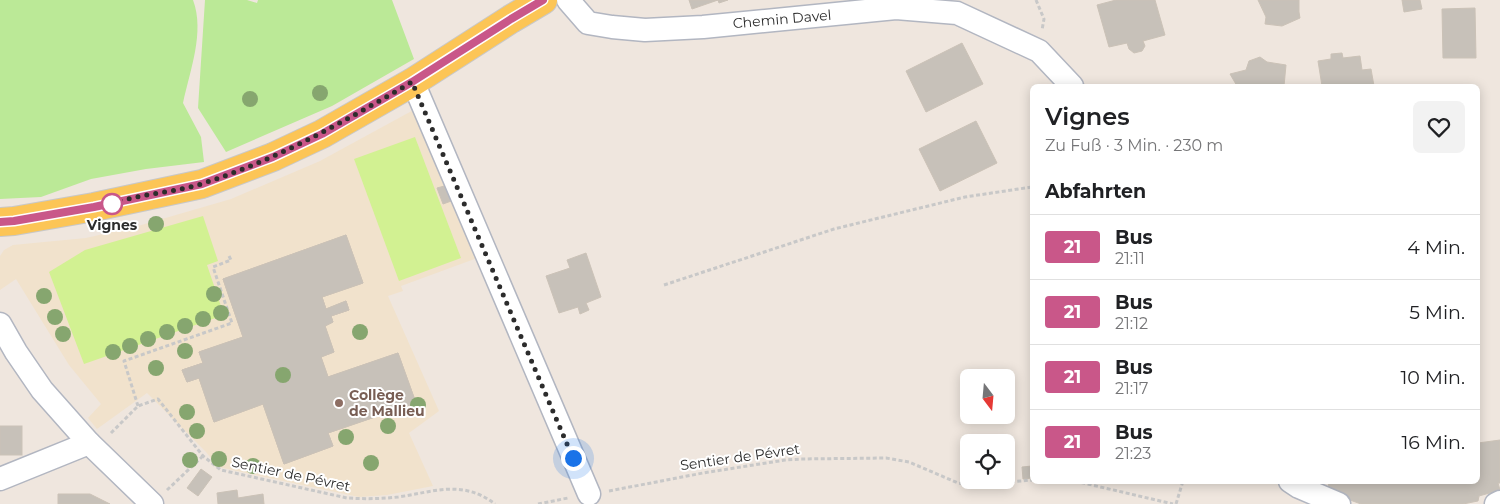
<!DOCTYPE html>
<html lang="de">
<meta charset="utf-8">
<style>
body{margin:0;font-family:Montserrat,sans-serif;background:#f2f2f2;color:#202124;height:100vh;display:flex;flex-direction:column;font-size:19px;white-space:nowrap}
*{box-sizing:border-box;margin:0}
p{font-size:16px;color:#757577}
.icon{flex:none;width:28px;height:28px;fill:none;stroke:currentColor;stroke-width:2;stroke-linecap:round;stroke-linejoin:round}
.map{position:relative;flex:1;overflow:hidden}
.panel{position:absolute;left:1030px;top:84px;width:450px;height:400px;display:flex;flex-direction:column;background:#fff;border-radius:8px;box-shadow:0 2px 12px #0003}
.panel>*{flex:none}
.badge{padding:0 10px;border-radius:4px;font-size:18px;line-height:32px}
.needle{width:32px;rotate:164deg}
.controls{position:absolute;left:960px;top:369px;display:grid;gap:10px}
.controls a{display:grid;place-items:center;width:55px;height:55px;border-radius:8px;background:#fff;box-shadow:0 2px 12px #0003;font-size:25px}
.you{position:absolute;width:25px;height:25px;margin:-12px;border:4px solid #fff;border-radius:50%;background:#1a73e8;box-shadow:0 0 0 8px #1a73e833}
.map>.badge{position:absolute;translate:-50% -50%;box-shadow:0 0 0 2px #fff}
h2{padding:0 15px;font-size:19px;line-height:45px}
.round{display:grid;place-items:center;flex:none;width:52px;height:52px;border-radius:8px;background:#f2f2f2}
.head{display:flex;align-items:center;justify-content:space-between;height:85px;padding:0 15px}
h1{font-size:24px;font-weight:600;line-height:38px}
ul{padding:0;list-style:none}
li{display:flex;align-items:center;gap:15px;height:65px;padding:0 15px;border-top:1px solid #e0e0e0}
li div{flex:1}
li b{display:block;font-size:19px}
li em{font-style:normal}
li .badge{min-width:55px;font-weight:700;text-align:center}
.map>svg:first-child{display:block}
</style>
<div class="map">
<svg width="1500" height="504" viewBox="0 0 1500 504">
<rect width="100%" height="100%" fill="#efe6de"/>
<path fill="#f1e2cc" d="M419,107L480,257L401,286L403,291L388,296L439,411L409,433L433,486L387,495L359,497L218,467L206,452L147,393L97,429L88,418L101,404L69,365L16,279L0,290V256L4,250L13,245L86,238L138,226L231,199L320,161Z"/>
<g fill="#bbe997">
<path d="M0,0H193C205,32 190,70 183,103L201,137L204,162L146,169L91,179L41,197L0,199Z"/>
<path d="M205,0H247L257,3L258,0H392L414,59L332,106L226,152L198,108Z"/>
</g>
<g fill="#d2f192">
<path d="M415,137L461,258L399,281L354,159Z"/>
<path d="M203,216L218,261L207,265L224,315L84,364L49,272L85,250Z"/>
</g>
<g fill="#c7c1b9" stroke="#cbc2b7" fill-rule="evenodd">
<path d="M689,0H728L719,3L718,0L692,9Z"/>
<path d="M1116,0H1155L1165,35L1143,41L1145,46L1142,51L1134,53L1129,49L1127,43L1109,47L1097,5Z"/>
<path d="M1258,0H1299V12L1300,18L1282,26L1265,24L1266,17Z"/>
<path d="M1402,0H1420L1422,9L1404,12Z"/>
<path d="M1475,8L1476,58H1443L1442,9Z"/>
<path d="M962,43L983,84L926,112L906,71Z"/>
<path d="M1342,53L1343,58L1360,56L1362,70L1371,69L1374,86H1322L1318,61L1331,59V54Z"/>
<path d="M1260,57L1267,62L1286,65L1284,86H1237L1230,74L1246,70L1249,61Z"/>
<path d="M976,121L997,163L940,191L919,149Z"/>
<path d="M448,185L454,200L443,204L437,188Z"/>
<path d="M346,235L363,283L322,297L326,309L346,301L349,310L331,316L333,322L325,326L334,352L321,357L328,377L398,353L416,403L328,433L333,446L284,464L263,404L214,422L199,378L187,382L182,370L203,363L199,352L243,337L223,279ZM301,342L314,381L250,404L236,364Z"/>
<path d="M346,235L363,283L322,297L326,309L346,301L349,310L331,316L333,322L325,326L334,352L321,357L328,377L398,353L416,403L328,433L333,446L284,464L263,404L214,422L199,378L187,382L182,370L203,363L199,352L243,337L223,279Z"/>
<path d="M586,253L601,297L586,303L589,310L580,314L578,307L559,313L546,276L570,268L567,260Z"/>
<rect x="0" y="426" width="22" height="29"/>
<path d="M1500,440V483H1498L1500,490L1479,496L1478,501L1463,504H1361L1328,492L1329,481H1478V443Z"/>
<path d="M1032,466V478L1023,479L1022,467Z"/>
<path d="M201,469L212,477L198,496L187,488Z"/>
<path d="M237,490L238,498L263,494L264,504H218L217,493Z"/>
<path d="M58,494H90L110,504H58Z"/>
</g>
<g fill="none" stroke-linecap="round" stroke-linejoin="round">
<g stroke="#b2b6c1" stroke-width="25">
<g id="minor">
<path d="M568,0L588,23L612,27L645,30L703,27L896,8L957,13L1039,51L1072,86"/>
<path d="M413,82L589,494"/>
<path d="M0,324L16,352L42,390L89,443L152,504"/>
<path d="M0,479L89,443"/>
<path d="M1290,481L1299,487L1339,504"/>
<path d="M1496,504L1500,502"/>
</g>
</g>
<g stroke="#c8c8c8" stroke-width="30">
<path id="major" d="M0,222L14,221L94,207L202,184L273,157L322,134L413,82L511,19L543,0"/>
</g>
<g stroke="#c8c8c8" stroke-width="3" stroke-dasharray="4 2.5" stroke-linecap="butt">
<path d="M1036,0L1044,19L1042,30"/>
<path d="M664,285L834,229L965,197L1032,187"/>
<path d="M138,406L124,361L232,323L213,267L231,260L228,254"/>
<path d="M111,433L138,406L158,399L203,456L221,470L347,498C364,499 381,499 398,497C434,492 462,479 495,504"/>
<path d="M1075,481L1173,504"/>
<path d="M167,490L203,456"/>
<path d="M609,491L703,473L785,460L801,459L886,458L909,462L958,483L972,485L1032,480"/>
<path d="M538,504L568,498"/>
<path d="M1176,504L1183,481"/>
</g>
<use href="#minor" stroke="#fff" stroke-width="22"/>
<use href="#major" stroke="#fcc556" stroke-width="28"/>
</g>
<g fill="#86a66f">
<circle cx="320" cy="93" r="8"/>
<circle cx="250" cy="99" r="8"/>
<circle cx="156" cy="224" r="8"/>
<circle cx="214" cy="294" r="8"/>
<circle cx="44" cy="296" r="8"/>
<circle cx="221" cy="313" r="8"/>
<circle cx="55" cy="317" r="8"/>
<circle cx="203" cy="319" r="8"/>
<circle cx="185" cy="326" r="8"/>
<circle cx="167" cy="332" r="8"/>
<circle cx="360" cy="332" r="8"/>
<circle cx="63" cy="334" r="8"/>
<circle cx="148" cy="339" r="8"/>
<circle cx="130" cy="346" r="8"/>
<circle cx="185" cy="351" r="8"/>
<circle cx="113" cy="352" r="8"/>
<circle cx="156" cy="368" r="8"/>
<circle cx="283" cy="375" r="8"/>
<circle cx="418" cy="405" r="8"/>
<circle cx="187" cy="412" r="8"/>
<circle cx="388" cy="426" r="8"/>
<circle cx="197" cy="431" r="8"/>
<circle cx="346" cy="437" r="8"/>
<circle cx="219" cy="459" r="8"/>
<circle cx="190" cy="460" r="8"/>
<circle cx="371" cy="463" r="8"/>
<circle cx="253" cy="466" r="8"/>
</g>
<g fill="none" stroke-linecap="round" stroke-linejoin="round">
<g stroke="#fff" stroke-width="11">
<path id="line" d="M0,222L14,221L94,207L202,184L273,157L322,134L412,82L511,19L543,0"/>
</g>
<use href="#line" stroke="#c95789" stroke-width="8"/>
<path stroke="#2c2c2c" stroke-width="5" stroke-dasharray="0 9" d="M112,204C141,193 175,193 204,183C279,159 345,121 412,82L573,458"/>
</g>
<circle fill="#fff" stroke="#c95789" stroke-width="2.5" cx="112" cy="204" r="10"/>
<circle fill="#8d6e63" stroke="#fff" stroke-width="2" cx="339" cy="403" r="5"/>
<g text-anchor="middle" stroke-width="4" stroke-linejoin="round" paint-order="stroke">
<g font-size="14" fill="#2c2c2c" stroke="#fff">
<text transform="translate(782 19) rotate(-5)" y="5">Chemin Davel</text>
<text transform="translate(740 457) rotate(-8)" y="5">Sentier de Pévret</text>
<text transform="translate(291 474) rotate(12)" y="5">Sentier de Pévret</text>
</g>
<g font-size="14" font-weight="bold" fill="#2c2c2c" stroke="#fff">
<text x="112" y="230">Vignes</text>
</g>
<g font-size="14" font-weight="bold" fill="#785e54" stroke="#fff" text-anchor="start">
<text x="349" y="400">Collège<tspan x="349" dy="16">de Mallieu</tspan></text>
</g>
</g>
</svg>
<div class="controls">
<a><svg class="needle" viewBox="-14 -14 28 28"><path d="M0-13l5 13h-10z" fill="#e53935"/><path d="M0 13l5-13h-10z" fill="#757577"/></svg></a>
<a><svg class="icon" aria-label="locate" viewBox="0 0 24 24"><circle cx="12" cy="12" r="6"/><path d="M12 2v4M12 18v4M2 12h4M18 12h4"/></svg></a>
</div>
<div class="you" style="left:573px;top:458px"></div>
<section class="panel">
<div class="head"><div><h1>Vignes</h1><p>Zu Fuß · 3 Min. · 230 m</p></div><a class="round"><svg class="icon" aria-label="heart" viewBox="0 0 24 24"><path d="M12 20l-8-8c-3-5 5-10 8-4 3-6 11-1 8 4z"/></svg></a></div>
<h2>Abfahrten</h2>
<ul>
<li><span class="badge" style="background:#c95789;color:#fff">21</span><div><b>Bus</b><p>21:11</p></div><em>4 Min.</em></li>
<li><span class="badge" style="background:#c95789;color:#fff">21</span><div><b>Bus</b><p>21:12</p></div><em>5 Min.</em></li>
<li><span class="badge" style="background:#c95789;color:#fff">21</span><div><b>Bus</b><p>21:17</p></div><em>10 Min.</em></li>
<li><span class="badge" style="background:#c95789;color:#fff">21</span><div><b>Bus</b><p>21:23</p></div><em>16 Min.</em></li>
</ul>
</section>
</div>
